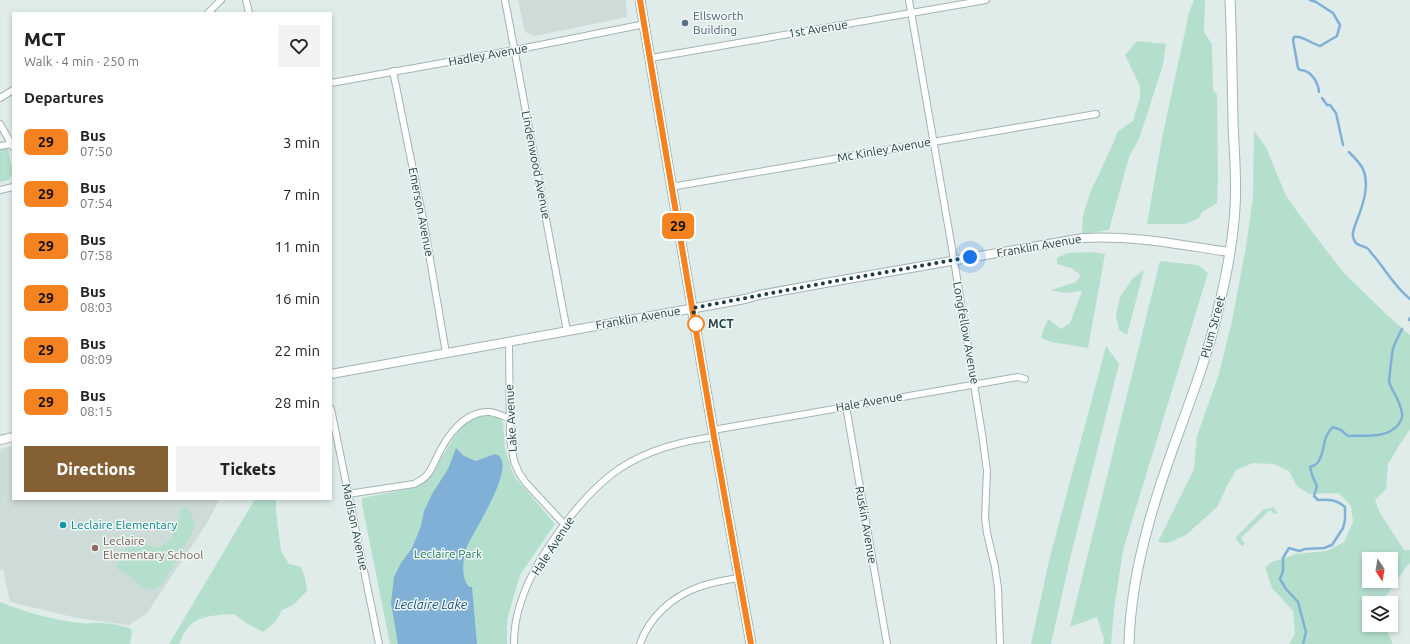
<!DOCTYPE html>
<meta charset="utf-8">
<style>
body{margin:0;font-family:Ubuntu,sans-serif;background:#f2f2f2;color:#222;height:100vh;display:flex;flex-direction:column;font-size:15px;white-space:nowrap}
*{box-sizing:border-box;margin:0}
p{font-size:13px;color:#767676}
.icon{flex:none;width:22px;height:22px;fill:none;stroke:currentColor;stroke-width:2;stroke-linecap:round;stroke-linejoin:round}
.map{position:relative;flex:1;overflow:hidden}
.side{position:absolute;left:12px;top:12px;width:320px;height:488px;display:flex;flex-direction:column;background:#fff;border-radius:0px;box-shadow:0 2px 6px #0003}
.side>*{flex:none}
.badge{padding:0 8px;border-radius:6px;font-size:14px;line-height:26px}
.needle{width:26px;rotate:168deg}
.controls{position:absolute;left:1362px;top:552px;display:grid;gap:8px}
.controls a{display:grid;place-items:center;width:36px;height:36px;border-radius:0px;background:#fff;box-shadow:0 2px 6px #0003;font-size:20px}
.you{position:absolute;width:20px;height:20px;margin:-10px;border:3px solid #fff;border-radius:50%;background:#1a73e8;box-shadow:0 0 0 6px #1a73e833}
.map>.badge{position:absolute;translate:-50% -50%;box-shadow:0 0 0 2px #fff}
h2{padding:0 12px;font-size:15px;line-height:36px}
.round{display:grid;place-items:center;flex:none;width:42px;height:42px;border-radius:0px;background:#f2f2f2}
.head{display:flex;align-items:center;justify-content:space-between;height:68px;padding:0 12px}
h1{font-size:19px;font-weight:800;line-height:30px}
.button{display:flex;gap:8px;margin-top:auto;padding:8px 12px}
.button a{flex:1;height:46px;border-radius:0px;background:#856034;color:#fff;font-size:16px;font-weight:800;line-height:46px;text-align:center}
.button a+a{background:#f2f2f2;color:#222}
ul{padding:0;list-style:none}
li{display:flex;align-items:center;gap:12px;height:52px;padding:0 12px}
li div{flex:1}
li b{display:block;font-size:15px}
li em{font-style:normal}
li .badge{min-width:44px;font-weight:700;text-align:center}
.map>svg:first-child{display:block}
</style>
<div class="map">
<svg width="1410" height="644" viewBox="0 0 1410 644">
<rect width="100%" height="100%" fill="#dfecea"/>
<g fill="#cddcd9">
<path d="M518,0H626L627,17L535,36L525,32Z"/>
<path d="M13,446V499H220L205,526L147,613L129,625L77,618L10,602L3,569L0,570V449Z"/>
</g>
<g fill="#b5dfcd" fill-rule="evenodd">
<path d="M1194,0H1205L1204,32L1212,44L1213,90L1217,95L1218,177L1217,203L1202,212L1199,218L1186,224H1147L1162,138L1189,13Z"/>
<path d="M1137,41L1166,44L1163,65L1139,139L1129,157L1109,230L1082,234L1083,216L1090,193L1112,146L1118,131L1133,121L1140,97V86L1125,55Z"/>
<path d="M1254,131L1266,147L1286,196L1310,229L1343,272L1386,314L1410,335V429L1400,444L1388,464L1386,489L1375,500L1380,513L1404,550H1410V563L1407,566L1381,603H1369V625H1384L1393,644H1289L1295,634L1293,611L1272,588L1265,567L1272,562L1296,554L1327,551L1344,542L1353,522L1351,506L1339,493L1309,494L1297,486L1289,471L1274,464L1253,463L1236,470L1226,488L1217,507L1186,535L1168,543L1158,542L1194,469L1197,436L1219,374L1232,321L1246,247L1253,196ZM1369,559H1391V581H1369Z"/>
<path d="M0,149H8L13,174L8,180L0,182Z"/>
<path d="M1091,252L1105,254L1088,348L1052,342L1041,338L1043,330L1048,319L1061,329L1070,323L1082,291L1065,293L1051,290L1076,282L1081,275L1071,268L1057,264V258L1068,253Z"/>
<path d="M1160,261L1198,265L1208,273L1123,550L1114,610L1111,644H1103L1104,639L1097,617L1070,627Z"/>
<path d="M1144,270L1127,335L1119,330L1116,316L1120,297L1133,278Z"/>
<path d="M1106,346L1119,364L1070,559L1051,644H1031L1049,561Z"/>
<path d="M487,415L496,416L503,422L505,449L514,476L555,524L520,575L507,620V644H390L362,504V498L414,488L428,479L456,434L466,422L476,416Z"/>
<path d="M255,499H276V512L281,551L289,564L301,567L305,578L307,591L293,605L282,610L276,621L263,632L246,623L234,614C218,615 196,615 186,630C183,634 181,639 179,644H169Z"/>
<path d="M1273,507L1278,513L1274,514L1270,510L1241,538L1245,543L1243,546L1241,545L1236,539V537L1263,510Z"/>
<path d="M185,508L189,509L195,523L189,539L162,585L151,590L140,586L132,578L116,568C127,542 130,538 158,548L169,541L175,531L181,510Z"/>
<path d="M0,602C25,612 53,620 80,623C86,624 92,623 98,623C109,623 121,625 131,629L132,633L130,644H0Z"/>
</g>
<path fill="#81b0d7" d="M456,448L464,456L476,461L495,454C521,461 472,533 467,547C463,556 460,580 470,587H472L477,644H398L391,603L394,577L401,563L412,548L421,526L424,511L432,494L448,469Z"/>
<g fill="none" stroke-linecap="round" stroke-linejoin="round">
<g stroke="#81b0d7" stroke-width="2.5">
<path d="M1310,0L1316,2L1333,13L1340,25L1337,36L1320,46C1312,44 1302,35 1294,37L1293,40L1298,68L1300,70C1311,70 1318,82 1319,92"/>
<path d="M1322,98L1327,105H1330L1336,113L1343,145"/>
<path d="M1349,152C1354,157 1360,163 1363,169C1370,185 1363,205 1357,220C1355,226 1352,231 1353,237C1356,247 1360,244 1367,248C1369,249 1371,253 1373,255C1386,270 1394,286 1410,299"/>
<path d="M1409,320L1410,318"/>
<path d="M1303,644L1306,632L1298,602L1286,589L1280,579L1283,571V558L1289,548L1299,551L1305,549L1324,548L1332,545L1343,528L1345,520V507C1337,500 1329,499 1318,500L1314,496L1317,486L1312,475L1310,467C1313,466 1317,464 1318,462C1326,452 1321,437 1333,427L1341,430L1348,436C1366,435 1386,439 1398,425C1400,422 1403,417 1402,414C1401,402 1393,393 1389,382C1389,381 1392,352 1393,349C1395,342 1399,335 1402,329"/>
</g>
<g stroke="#a1b4b3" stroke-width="8">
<g id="minor">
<path d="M246,0L249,13"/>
<path d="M505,0L567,331"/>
<path d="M909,0L954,260L982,434L987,471L985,518L987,533L995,567L998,588L1000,644"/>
<path d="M208,13L221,0"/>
<path d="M651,58L986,0"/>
<path d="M393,71L424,224L446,353"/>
<path d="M331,83L515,50L645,24"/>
<path d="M0,98L13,90"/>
<path d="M0,124L13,147"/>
<path d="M0,146L12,144"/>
<path d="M671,187L1096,114"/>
<path d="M0,190L13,187"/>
<path d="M509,342L510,439L514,461L519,473L526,483L564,524"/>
<path d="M846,406L887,644"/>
<path d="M331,409L379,644"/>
<path d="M713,430L1018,377L1025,379"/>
<path d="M348,494L414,484C429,477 430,471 437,457C446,437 465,410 490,412C497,413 503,416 510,419"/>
<path d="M514,644C514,631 516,617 520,605C533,560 583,492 622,467C651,449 681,441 714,437"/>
<path d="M640,644C649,617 673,596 699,587C712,582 725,580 739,578"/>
</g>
</g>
<g stroke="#a1b4b3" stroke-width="10">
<g id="tertiary">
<path d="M331,374L745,299L759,295L825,283L1083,238C1133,235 1181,245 1229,252"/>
<path d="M0,440L13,437"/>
</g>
</g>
<g stroke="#9cb9b7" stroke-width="11">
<g id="secondary">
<path d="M640,0L714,437L751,644"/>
<path d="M1129,644C1130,605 1137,567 1147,530C1166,455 1201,385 1218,310C1226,278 1233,241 1235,208C1237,180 1234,151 1233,122C1232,82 1232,41 1230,0"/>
</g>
</g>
<use href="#minor" stroke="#fff" stroke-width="6"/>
<use href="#tertiary" stroke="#fff" stroke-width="8"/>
<use href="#secondary" stroke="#fff" stroke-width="9"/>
</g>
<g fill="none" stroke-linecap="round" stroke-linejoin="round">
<g stroke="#fff" stroke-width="9">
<path id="line" d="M640,0L714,437L751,644"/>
</g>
<use href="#line" stroke="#f58220" stroke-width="6"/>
<path stroke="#1e3c3d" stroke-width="4" stroke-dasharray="0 7.2" d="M696,324V329L693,308L825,283L970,257"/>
</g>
<circle fill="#5c6f8a" stroke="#f0f8f6" stroke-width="1.5" cx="685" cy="23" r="4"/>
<circle fill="#fff" stroke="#f58220" stroke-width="2" cx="696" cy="324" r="8"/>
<circle fill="#0f9aa8" stroke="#f0f8f6" stroke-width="1.5" cx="63" cy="525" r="4"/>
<circle fill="#8d6e63" stroke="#f0f8f6" stroke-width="1.5" cx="95" cy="548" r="4"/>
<g text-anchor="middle" stroke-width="3" stroke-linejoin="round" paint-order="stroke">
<g font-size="12" fill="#4e5e75" stroke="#f0f8f6" text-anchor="start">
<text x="693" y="20">Ellsworth<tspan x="693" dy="14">Building</tspan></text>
</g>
<g font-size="12" fill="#1e3c3d" stroke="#f0f8f6">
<text transform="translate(818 29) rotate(-9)" y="4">1st Avenue</text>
<text transform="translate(488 55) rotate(-10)" y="4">Hadley Avenue</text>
<text transform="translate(884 150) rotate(-10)" y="4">Mc Kinley Avenue</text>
<text transform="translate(536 165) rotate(79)" y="4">Lindenwood Avenue</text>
<text transform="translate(421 212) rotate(79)" y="4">Emerson Avenue</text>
<text transform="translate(1039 246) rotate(-10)" y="4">Franklin Avenue</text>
<text transform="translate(638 318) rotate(-10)" y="4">Franklin Avenue</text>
<text transform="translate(1213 327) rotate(-75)" y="4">Plum Street</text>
<text transform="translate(966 333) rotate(80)" y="4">Longfellow Avenue</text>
<text transform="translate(869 402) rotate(-10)" y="4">Hale Avenue</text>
<text transform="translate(511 418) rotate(-93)" y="4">Lake Avenue</text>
<text transform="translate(866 525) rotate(80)" y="4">Ruskin Avenue</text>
<text transform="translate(355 527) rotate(78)" y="4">Madison Avenue</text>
<text transform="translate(553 546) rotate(-57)" y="4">Hale Avenue</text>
</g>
<g font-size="12" font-weight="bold" fill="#1e3c3d" stroke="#f0f8f6" text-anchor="start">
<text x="708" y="328">MCT</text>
</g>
<g font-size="12" fill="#0d838f" stroke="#f0f8f6" text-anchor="start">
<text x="71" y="529">Leclaire Elementary</text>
</g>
<g font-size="12" fill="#785e54" stroke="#f0f8f6" text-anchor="start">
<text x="103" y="545">Leclaire<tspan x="103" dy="14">Elementary School</tspan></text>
</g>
<g font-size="12" fill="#25785e" stroke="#f0f8f6">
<text x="448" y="558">Leclaire Park</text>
</g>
<g font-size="13" font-style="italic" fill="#134d7f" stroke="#f0f8f6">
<text x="431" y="609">Leclaire Lake</text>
</g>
</g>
</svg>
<div class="controls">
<a><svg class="needle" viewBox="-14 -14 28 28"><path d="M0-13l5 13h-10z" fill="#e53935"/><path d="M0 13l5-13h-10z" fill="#767676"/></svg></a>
<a><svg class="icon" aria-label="layers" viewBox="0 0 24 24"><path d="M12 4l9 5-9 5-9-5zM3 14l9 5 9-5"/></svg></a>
</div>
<div class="you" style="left:970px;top:257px"></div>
<b class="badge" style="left:678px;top:226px;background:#f58220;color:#111">29</b>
<section class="side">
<div class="head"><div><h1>MCT</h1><p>Walk · 4 min · 250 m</p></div><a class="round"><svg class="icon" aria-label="heart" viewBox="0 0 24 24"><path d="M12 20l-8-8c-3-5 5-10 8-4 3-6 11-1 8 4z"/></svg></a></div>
<h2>Departures</h2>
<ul>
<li><span class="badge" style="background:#f58220;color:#111">29</span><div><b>Bus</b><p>07:50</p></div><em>3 min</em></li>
<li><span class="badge" style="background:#f58220;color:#111">29</span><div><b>Bus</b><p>07:54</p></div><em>7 min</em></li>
<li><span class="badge" style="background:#f58220;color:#111">29</span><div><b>Bus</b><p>07:58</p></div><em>11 min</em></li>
<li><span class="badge" style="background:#f58220;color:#111">29</span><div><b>Bus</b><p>08:03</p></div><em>16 min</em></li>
<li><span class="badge" style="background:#f58220;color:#111">29</span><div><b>Bus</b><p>08:09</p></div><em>22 min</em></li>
<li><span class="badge" style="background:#f58220;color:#111">29</span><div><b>Bus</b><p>08:15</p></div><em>28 min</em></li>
</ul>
<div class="button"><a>Directions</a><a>Tickets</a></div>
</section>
</div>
